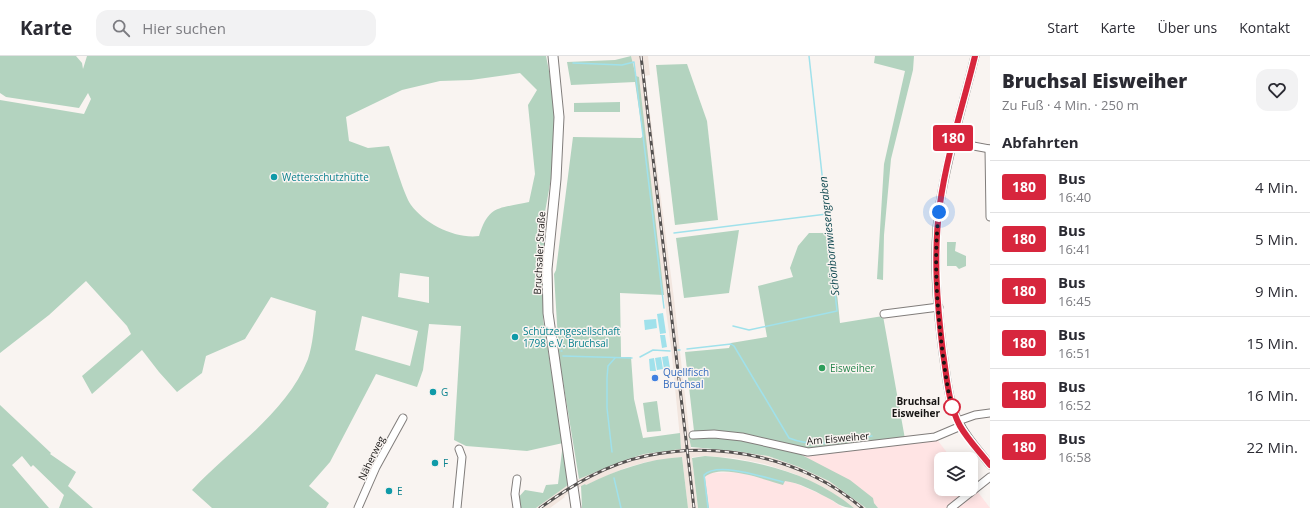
<!DOCTYPE html>
<html lang="de">
<meta charset="utf-8">
<style>
body{margin:0;font-family:"Open Sans",sans-serif;background:#f2f2f3;color:#2b2b33;height:100vh;display:flex;flex-direction:column;font-size:15px;white-space:nowrap}
*{box-sizing:border-box;margin:0}
p{font-size:13px;color:#7c7c81}
.icon{flex:none;width:22px;height:22px;fill:none;stroke:currentColor;stroke-width:2;stroke-linecap:round;stroke-linejoin:round}
.map{position:relative;flex:1;overflow:hidden}
.panel{display:flex;flex-direction:column;background:#fff;width:320px}
.panel>*{flex:none}
.badge{padding:0 8px;border-radius:3px;font-size:14px;line-height:26px}
.controls{position:absolute;left:934px;top:396px;display:grid;gap:8px}
.controls a{display:grid;place-items:center;width:44px;height:44px;border-radius:8px;background:#fff;box-shadow:0 2px 10px #0003;font-size:20px}
.you{position:absolute;width:20px;height:20px;margin:-10px;border:3px solid #fff;border-radius:50%;background:#1a73e8;box-shadow:0 0 0 6px #1a73e833}
.map>.badge{position:absolute;translate:-50% -50%;box-shadow:0 0 0 2px #fff}
h2{padding:0 12px;font-size:15px;line-height:36px}
.round{display:grid;place-items:center;flex:none;width:42px;height:42px;border-radius:12px;background:#f2f2f3}
.headline{display:flex;align-items:center;justify-content:space-between;height:68px;padding:0 12px}
h1{font-size:19px;font-weight:800;line-height:30px}
ul{padding:0;list-style:none}
li{display:flex;align-items:center;gap:12px;height:52px;padding:0 12px;border-top:1px solid #e1e1e2}
li div{flex:1}
li b{display:block;font-size:15px}
li em{font-style:normal}
li .badge{min-width:44px;font-weight:700;text-align:center}
header{display:flex;align-items:center;gap:24px;box-sizing:border-box;height:56px;padding:0 20px;background:#fff;border-bottom:1px solid #e1e1e2}
header strong{font-size:19px}
nav{display:flex;gap:22px;margin-inline-start:auto;font-size:14px}
.search{width:280px;height:36px;background:#f2f2f3;display:flex;align-items:center;gap:10px;box-sizing:border-box;padding:0 14px;border-radius:12px;color:#7c7c81;font-size:15px}
main{display:flex;flex:1;min-height:0}
.map>svg:first-child{display:block}
</style>
<header>
<strong>Karte</strong>
<div class="search"><svg class="icon" aria-label="search" viewBox="0 0 24 24"><circle cx="10" cy="10" r="6"/><path d="M15 15l6 6"/></svg>Hier suchen</div>
<nav><a>Start</a><a>Karte</a><a>Über uns</a><a>Kontakt</a></nav>
</header>
<main>
<div class="map">
<svg width="990" height="452" viewBox="0 0 990 452">
<rect width="100%" height="100%" fill="#f9f4f1"/>
<g fill="#ffe4e4">
<path d="M935,381L952,403H941V433H971V427L990,452H878L874,447L799,398L816,394Z"/>
<path d="M738,416L783,428L785,424L795,427L827,441L843,452H709L705,421L710,417Z"/>
</g>
<path fill="#f2e6df" d="M631,0H648L650,19L645,20L674,243L691,392L735,395L768,400L799,411L829,425L866,452H854L824,432L795,418L765,408L734,402L705,400L692,401L698,452H688L682,401L646,406L625,412L586,429L585,428L564,440L565,441L550,452H536L563,432L583,420L644,398L681,392L671,291L652,154L639,21H636Z"/>
<g fill="#b3d3bf" fill-rule="evenodd">
<path d="M0,0H76L82,7L83,13L87,0H546L553,35L555,82L552,117L545,156L543,263L569,427L568,429L536,452H519L517,443L525,434L543,437L546,429L558,428L563,387L527,395L466,390L454,384L461,270L429,268L423,314L417,331L376,318L330,406L309,430L329,447L326,452H212L192,434C231,392 286,358 308,303C313,288 314,270 316,255L271,241L245,283L206,300L202,317L177,336L159,316L142,294L92,338L82,320L131,278L127,270L86,225L49,259L0,297V44L84,58L91,43L88,37L79,52L6,41L0,37ZM520,17L537,34L528,49L535,118L529,146C499,153 489,148 479,180C455,183 425,168 411,149C404,139 394,104 389,90L368,92L349,85L346,61L402,34L440,25L471,24ZM400,217L429,221V247L398,241ZM362,260L418,275L410,310L355,294Z"/>
<path d="M631,0L636,20L639,21L664,239L620,237L621,298V301H631L634,343L643,382L680,377L681,393L644,398L622,405L579,423L559,301L554,218L556,214L573,81L641,82L643,80L635,26L571,29L567,6L615,4Z"/>
<path d="M875,0H914L913,14L891,103L884,179L883,224L877,223L884,108L905,15L874,7Z"/>
<path d="M687,8L707,65L718,164L675,169L656,9Z"/>
<path d="M620,46V56H574V47Z"/>
<path d="M739,174L729,237L684,242L676,182Z"/>
<path d="M809,177H831L840,267L883,260L905,383L800,398L850,424L873,442L874,447L878,452H866L829,425L799,411L768,400L735,395L691,391L689,381L694,375L685,296L729,292L731,287L767,281L758,230L793,221L790,212L798,190Z"/>
<path d="M947,186H956L955,195L966,200V210L959,213L956,210H947Z"/>
<path d="M657,345L661,375L647,376L643,347Z"/>
<path d="M0,349L51,397L50,398L76,416L68,430L93,452H59L64,439L33,409L31,411L22,400L12,409L49,452H0Z"/>
<path d="M705,400C758,404 812,417 854,452C840,452 837,446 826,441C813,434 799,427 785,425L783,429C765,424 721,407 705,421L709,452H698L692,402Z"/>
<path d="M682,401L688,452H582L581,430L585,428L586,429C617,414 647,403 682,401Z"/>
</g>
<g fill="#a0e1eb">
<path d="M663,257L666,277L660,278L657,258Z"/>
<path d="M656,263L657,272L645,274L644,264Z"/>
<path d="M665,279L667,291L662,292L660,279Z"/>
<path d="M668,300L670,312L664,313L662,301Z"/>
<path d="M661,301L663,313L657,314L655,302Z"/>
<path d="M654,302L656,315H650L649,303Z"/>
</g>
<g fill="none" stroke-linecap="round" stroke-linejoin="round">
<g stroke="#a0e1eb" stroke-width="1.5">
<path d="M573,7L622,9L634,6L664,252"/>
<path d="M674,177L827,158"/>
<path d="M733,270L749,274L837,255L809,0"/>
<path d="M687,293L731,288L734,290L789,382C816,393 845,384 872,380"/>
<path d="M678,294H680"/>
<path d="M561,295H562"/>
<path d="M563,300L632,302"/>
<path d="M640,301L653,294L670,295"/>
<path d="M612,396L607,352V322L608,310L615,302"/>
<path d="M614,422L621,452"/>
<path d="M708,452L704,419C718,405 766,422 783,426"/>
</g>
<g stroke="#817d7b" stroke-width="9">
<g id="minor">
<path d="M975,0C963,49 948,97 940,147C932,196 937,249 943,297C947,322 948,349 961,370C969,384 980,396 990,409"/>
<path d="M952,86L990,93"/>
<path d="M989,93L990,161"/>
<path d="M884,258L939,251"/>
<path d="M958,365L975,359L990,357"/>
<path d="M693,379L714,378L742,381L808,396L935,381L961,370"/>
<path d="M358,452L376,411L403,362"/>
<path d="M457,452L462,401L459,393"/>
<path d="M517,452L515,438L517,423"/>
<path d="M951,452L990,421"/>
</g>
</g>
<g stroke="#817d7b" stroke-width="11">
<path id="major" d="M553,0L559,61L556,123L547,213L548,257L576,452"/>
</g>
<use href="#minor" stroke="#fff" stroke-width="7"/>
<use href="#major" stroke="#fff" stroke-width="9"/>
<g stroke="#545150" stroke-width="3">
<g id="rail">
<path d="M641,0L694,452"/>
<path d="M540,452C572,429 607,408 646,400C720,384 804,402 862,452"/>
</g>
</g>
<use href="#rail" stroke="#f9f4f1" stroke-width="1.5" stroke-dasharray="4.5" stroke-linecap="butt"/>
</g>
<g fill="none" stroke-linecap="round" stroke-linejoin="round">
<g stroke="#fff" stroke-width="9">
<path id="line" d="M975,0C963,49 947,98 940,148C933,197 937,248 943,297C947,321 948,348 960,370C968,384 980,396 990,409"/>
</g>
<use href="#line" stroke="#d7263d" stroke-width="6"/>
<path stroke="#161413" stroke-width="4" stroke-dasharray="0 7.2" d="M939,156C932,210 939,280 948,333C949,339 951,345 952,351"/>
</g>
<g fill="#0f9aa8" stroke="#f9f4f1" stroke-width="1.5">
<circle cx="274" cy="121" r="4"/>
<circle cx="515" cy="281" r="4"/>
<circle cx="433" cy="336" r="4"/>
<circle cx="435" cy="407" r="4"/>
<circle cx="389" cy="435" r="4"/>
</g>
<circle fill="#2e9e5b" stroke="#f9f4f1" stroke-width="1.5" cx="822" cy="312" r="4"/>
<circle fill="#3f7fe0" stroke="#f9f4f1" stroke-width="1.5" cx="655" cy="322" r="4"/>
<circle fill="#fff" stroke="#d7263d" stroke-width="2" cx="952" cy="351" r="8"/>
<g text-anchor="middle" stroke-width="3" stroke-linejoin="round" paint-order="stroke">
<g font-size="10" fill="#0d838f" stroke="#f9f4f1" text-anchor="start">
<text x="282" y="125">Wetterschutzhütte</text>
<text x="523" y="279">Schützengesellschaft<tspan x="523" dy="12">1798 e.V. Bruchsal</tspan></text>
<text x="441" y="340">G</text>
<text x="443" y="411">F</text>
<text x="397" y="439">E</text>
</g>
<g font-size="10" fill="#161413" stroke="#f9f4f1">
<text transform="translate(539 197) rotate(-87)" y="4">Bruchsaler Straße</text>
<text transform="translate(838 382) rotate(-5)" y="4">Am Eisweiher</text>
<text transform="translate(371 402) rotate(-64)" y="4">Näherweg</text>
</g>
<g font-size="10" fill="#27864d" stroke="#f9f4f1" text-anchor="start">
<text x="830" y="316">Eisweiher</text>
</g>
<g font-size="10" fill="#366cbe" stroke="#f9f4f1" text-anchor="start">
<text x="663" y="320">Quellfisch<tspan x="663" dy="12">Bruchsal</tspan></text>
</g>
<g font-size="10" font-weight="bold" fill="#161413" stroke="#f9f4f1" text-anchor="end">
<text x="940" y="349">Bruchsal<tspan x="940" dy="12">Eisweiher</tspan></text>
</g>
<g font-size="11" font-style="italic" fill="#104951" stroke="#f9f4f1">
<text transform="translate(829 180) rotate(-96)" y="4">Schönbornwiesengraben</text>
</g>
</g>
</svg>
<div class="controls">
<a><svg class="icon" aria-label="layers" viewBox="0 0 24 24"><path d="M12 4l9 5-9 5-9-5zM3 14l9 5 9-5"/></svg></a>
</div>
<div class="you" style="left:939px;top:156px"></div>
<b class="badge" style="left:953px;top:82px;background:#d7263d;color:#fff">180</b>
</div>
<section class="panel">
<div class="headline"><div><h1>Bruchsal Eisweiher</h1><p>Zu Fuß · 4 Min. · 250 m</p></div><a class="round"><svg class="icon" aria-label="heart" viewBox="0 0 24 24"><path d="M12 20l-8-8c-3-5 5-10 8-4 3-6 11-1 8 4z"/></svg></a></div>
<h2>Abfahrten</h2>
<ul>
<li><span class="badge" style="background:#d7263d;color:#fff">180</span><div><b>Bus</b><p>16:40</p></div><em>4 Min.</em></li>
<li><span class="badge" style="background:#d7263d;color:#fff">180</span><div><b>Bus</b><p>16:41</p></div><em>5 Min.</em></li>
<li><span class="badge" style="background:#d7263d;color:#fff">180</span><div><b>Bus</b><p>16:45</p></div><em>9 Min.</em></li>
<li><span class="badge" style="background:#d7263d;color:#fff">180</span><div><b>Bus</b><p>16:51</p></div><em>15 Min.</em></li>
<li><span class="badge" style="background:#d7263d;color:#fff">180</span><div><b>Bus</b><p>16:52</p></div><em>16 Min.</em></li>
<li><span class="badge" style="background:#d7263d;color:#fff">180</span><div><b>Bus</b><p>16:58</p></div><em>22 Min.</em></li>
</ul>
</section>
</main>
